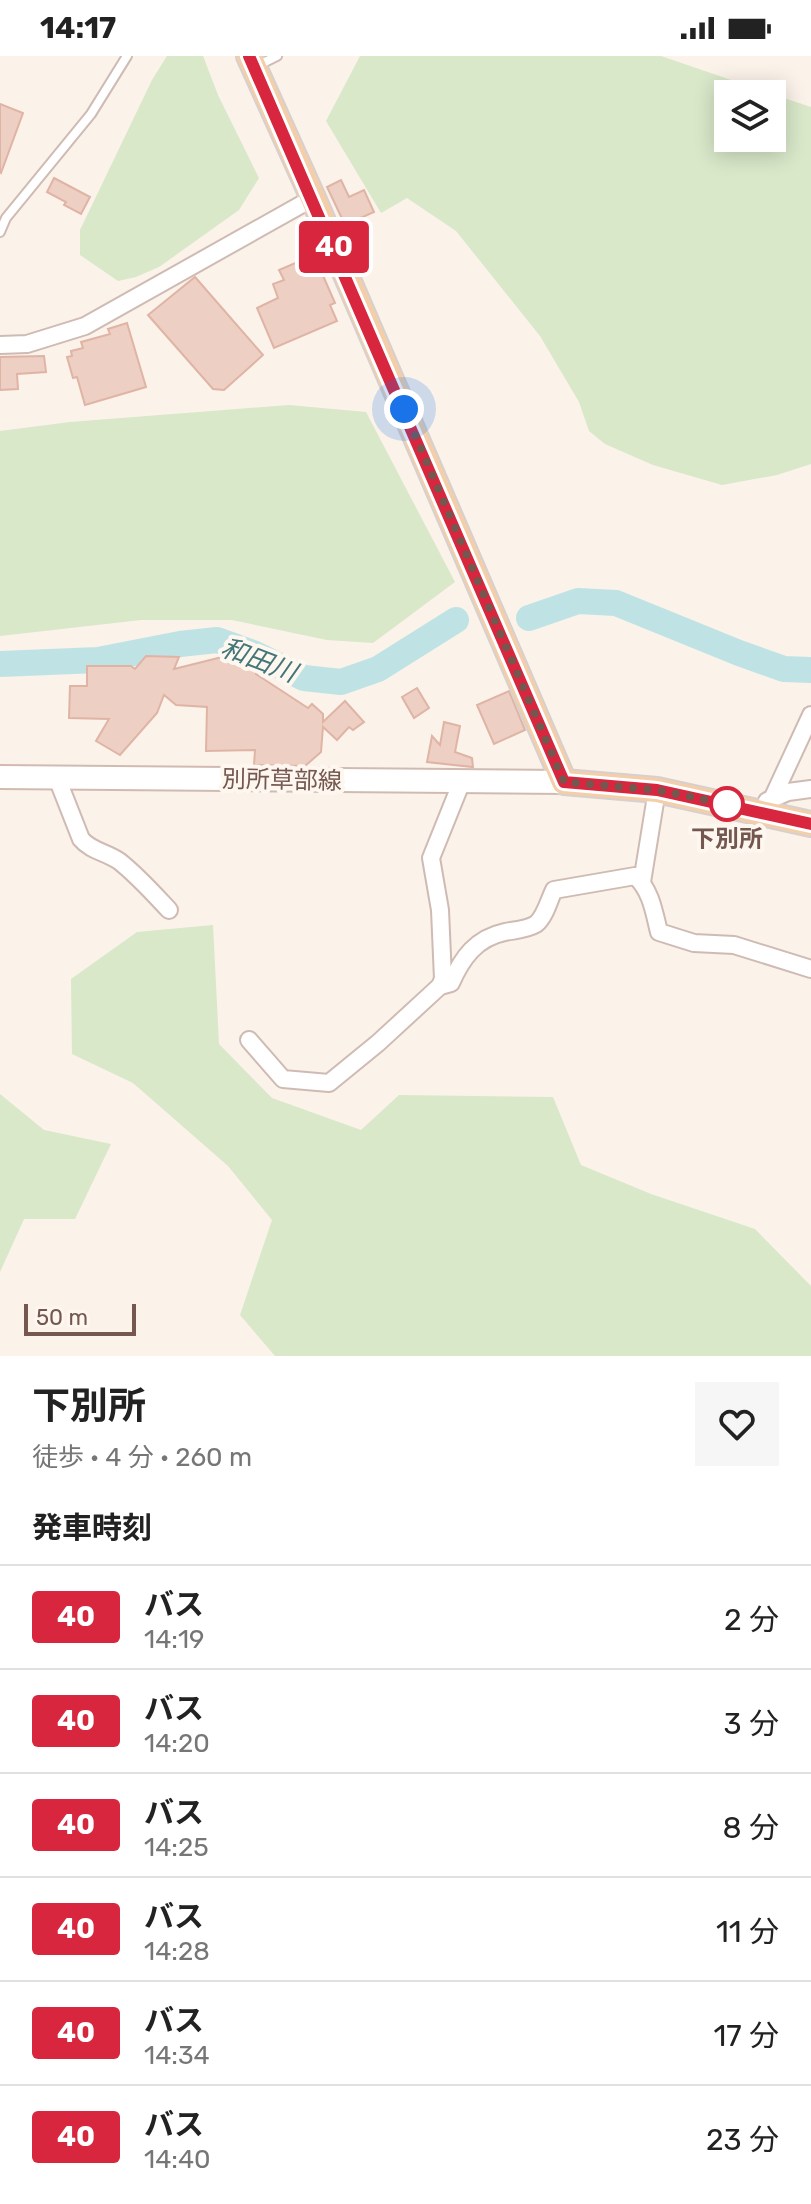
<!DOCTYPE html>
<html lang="ja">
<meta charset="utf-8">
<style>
body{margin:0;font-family:Rubik,"Noto Sans JP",sans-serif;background:#f6f6f6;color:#222;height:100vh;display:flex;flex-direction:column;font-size:30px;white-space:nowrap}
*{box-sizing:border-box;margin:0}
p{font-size:26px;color:#767676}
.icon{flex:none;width:44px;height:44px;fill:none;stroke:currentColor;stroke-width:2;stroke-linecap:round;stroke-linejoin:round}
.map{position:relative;height:1300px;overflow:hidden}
.sheet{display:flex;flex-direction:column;background:#fff;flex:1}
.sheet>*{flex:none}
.badge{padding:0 16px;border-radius:6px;font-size:28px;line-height:52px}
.fabs{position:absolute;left:714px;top:24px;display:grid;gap:16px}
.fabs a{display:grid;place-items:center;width:72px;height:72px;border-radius:0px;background:#fff;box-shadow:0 4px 20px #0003;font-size:40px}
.scale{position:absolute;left:24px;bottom:20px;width:112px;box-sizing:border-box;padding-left:8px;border:4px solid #74574f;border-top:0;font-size:22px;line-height:28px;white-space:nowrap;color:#74574f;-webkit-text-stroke:6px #fef7f0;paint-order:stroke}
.you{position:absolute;width:40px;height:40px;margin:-20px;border:6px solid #fff;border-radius:50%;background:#1a73e8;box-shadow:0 0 0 12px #1a73e833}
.map>.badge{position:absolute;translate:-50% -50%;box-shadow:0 0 0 4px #fff}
h2{padding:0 32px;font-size:30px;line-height:72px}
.round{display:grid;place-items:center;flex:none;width:84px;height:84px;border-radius:0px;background:#f6f6f6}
.headline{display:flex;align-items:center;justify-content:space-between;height:136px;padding:0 32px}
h1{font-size:38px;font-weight:700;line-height:60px}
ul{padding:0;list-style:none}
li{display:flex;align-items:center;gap:24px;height:104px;padding:0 32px;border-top:2px solid #e0e0e0}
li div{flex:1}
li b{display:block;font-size:30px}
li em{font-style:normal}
li .badge{min-width:88px;font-weight:700;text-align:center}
.status{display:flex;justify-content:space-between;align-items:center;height:56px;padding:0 40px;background:#fff;direction:ltr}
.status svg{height:22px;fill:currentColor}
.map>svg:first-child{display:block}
</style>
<div class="status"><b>14:17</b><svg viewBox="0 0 49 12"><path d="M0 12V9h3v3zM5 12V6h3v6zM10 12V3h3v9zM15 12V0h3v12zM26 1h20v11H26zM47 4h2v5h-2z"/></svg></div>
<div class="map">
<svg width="811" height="1300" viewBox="0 0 811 1300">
<rect width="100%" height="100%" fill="#fbf2ea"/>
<g fill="#d9e8c9">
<path d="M167,0H203L218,39L259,122L239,154L159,211L136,221L118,225L80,199V174L152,24Z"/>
<path d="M360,0H661L772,38H728V82H772V38L811,51V408L777,419L722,429L653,409L605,388L589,375L579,346L540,280L456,175L407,142L381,157L326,65Z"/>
<path d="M289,349L366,356L455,526L373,587L327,584L232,564H141L0,580V375L70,366Z"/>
<path d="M213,869L219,988L272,1042L361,1074L399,1039L553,1041L581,1109L651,1138L755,1173L811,1230V1300H275L240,1259L272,1164L228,1110L133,1027L72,998L71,923L137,876Z"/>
<path d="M0,1038L44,1074L111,1088L75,1163H24L0,1216Z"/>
</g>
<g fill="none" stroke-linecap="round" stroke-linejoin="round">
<g stroke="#bfe3e4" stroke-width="26">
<path d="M529,562L578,545L616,547L739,597L784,613L811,614"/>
<path d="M0,608L98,604L180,588L217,584L253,597L304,622L341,626L378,613L456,564"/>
</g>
</g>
<g fill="#eecfc3" stroke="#e0b4a5" stroke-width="2">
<path d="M0,48L23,57L1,117L0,116Z"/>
<path d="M54,122L90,141L81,158L64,149L66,146L47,136Z"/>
<path d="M341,124L349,141L364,134L374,156L345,169L327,131Z"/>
<path d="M314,199L335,247L330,249L337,265L274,292L257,252L278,242L273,228L284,224L279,214Z"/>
<path d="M195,221L263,299L224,334L213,333L148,259Z"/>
<path d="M127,267L146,331L85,349L77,321L73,322L67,301L72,300L71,295L83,292L81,286L110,278L108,273Z"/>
<path d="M44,300L46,316L17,318L18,333L0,334V301Z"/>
<path d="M230,599L257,608L256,618L308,652L312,648L323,658V666L345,645L364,666L353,674L349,671L337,684L323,671L321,696L305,710L254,709L255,694L206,695L207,651L176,649L164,639L157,657L120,699L96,685L109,663L69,662L70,630H87V610H131L135,613L146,600L179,601L174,613Z"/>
<path d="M417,632L429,652L414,662L402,641Z"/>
<path d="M509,635L525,674L494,688L477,649Z"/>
<path d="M444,666L460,670L455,696L472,702L473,711L427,706L432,680L440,689Z"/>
</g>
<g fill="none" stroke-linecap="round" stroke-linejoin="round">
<g stroke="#cfbbb3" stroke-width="12">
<g id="service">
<path d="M255,11L277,0"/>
<path d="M0,176L6,162L91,58L127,0"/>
</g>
</g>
<g stroke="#cfbbb3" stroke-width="20">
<g id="minor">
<path d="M0,289L27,288L85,270L313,142"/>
<path d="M57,722L81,783C91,795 106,796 119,805C137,819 153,837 169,854"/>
<path d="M773,741L811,659"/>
<path d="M767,745L788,736L811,733"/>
<path d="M642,826L657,734"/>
<path d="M440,930L451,927C462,902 476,882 505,876C515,874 526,874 536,868C545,861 549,844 554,834L635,820C651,834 654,856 659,876L694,887L734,889L811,913"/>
<path d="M249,984L283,1023L329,1027L378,987L440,930L443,923L440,854L431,802L462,725"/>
</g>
</g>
<g stroke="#d1bbb1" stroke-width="26">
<path id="secondary" d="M0,721L564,726"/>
</g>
<g stroke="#d8d0ce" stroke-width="28">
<path id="primary" d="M249,0L313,142L564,726L657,734L811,768"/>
</g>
<use href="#service" stroke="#fff" stroke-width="8"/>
<use href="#minor" stroke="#fff" stroke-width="16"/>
<use href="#secondary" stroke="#fff" stroke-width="22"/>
<use href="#primary" stroke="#f4cea8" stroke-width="24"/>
</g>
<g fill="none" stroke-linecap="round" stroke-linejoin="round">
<g stroke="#fff" stroke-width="18">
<path id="line" d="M249,0L564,726L657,734L811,768"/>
</g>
<use href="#line" stroke="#d7263d" stroke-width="12"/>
<path stroke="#74574f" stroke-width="8" stroke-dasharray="0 14.4" d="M404,353L564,726L657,734L727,748"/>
</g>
<circle fill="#fff" stroke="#d7263d" stroke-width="4" cx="727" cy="748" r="16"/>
<g text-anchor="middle" stroke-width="8" stroke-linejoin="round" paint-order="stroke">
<g font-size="24" fill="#74574f" stroke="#fef7f0">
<text transform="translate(282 724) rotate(1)" y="8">別所草部線</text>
</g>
<g font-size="24" font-weight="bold" fill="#74574f" stroke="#fef7f0">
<text x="727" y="791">下別所</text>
</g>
<g font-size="26" font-style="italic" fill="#437678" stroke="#fef7f0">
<text transform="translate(259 604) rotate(21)" y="9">和田川</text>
</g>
</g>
</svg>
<div class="fabs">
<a><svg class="icon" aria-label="layers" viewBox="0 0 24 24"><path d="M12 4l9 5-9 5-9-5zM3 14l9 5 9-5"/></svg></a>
</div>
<div class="scale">50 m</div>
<div class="you" style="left:404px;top:353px"></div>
<b class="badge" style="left:334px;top:191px;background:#d7263d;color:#fff">40</b>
</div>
<section class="sheet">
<div class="headline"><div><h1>下別所</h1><p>徒歩 · 4 分 · 260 m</p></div><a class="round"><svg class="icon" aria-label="heart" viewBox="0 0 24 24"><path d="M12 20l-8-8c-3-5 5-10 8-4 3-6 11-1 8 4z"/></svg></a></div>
<h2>発車時刻</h2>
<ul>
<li><span class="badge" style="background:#d7263d;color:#fff">40</span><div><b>バス</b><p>14:19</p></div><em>2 分</em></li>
<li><span class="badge" style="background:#d7263d;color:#fff">40</span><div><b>バス</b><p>14:20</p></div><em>3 分</em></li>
<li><span class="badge" style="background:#d7263d;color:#fff">40</span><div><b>バス</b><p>14:25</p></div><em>8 分</em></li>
<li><span class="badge" style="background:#d7263d;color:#fff">40</span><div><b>バス</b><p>14:28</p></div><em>11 分</em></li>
<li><span class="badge" style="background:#d7263d;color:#fff">40</span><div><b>バス</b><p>14:34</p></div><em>17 分</em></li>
<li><span class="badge" style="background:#d7263d;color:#fff">40</span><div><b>バス</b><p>14:40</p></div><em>23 分</em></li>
</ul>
</section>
